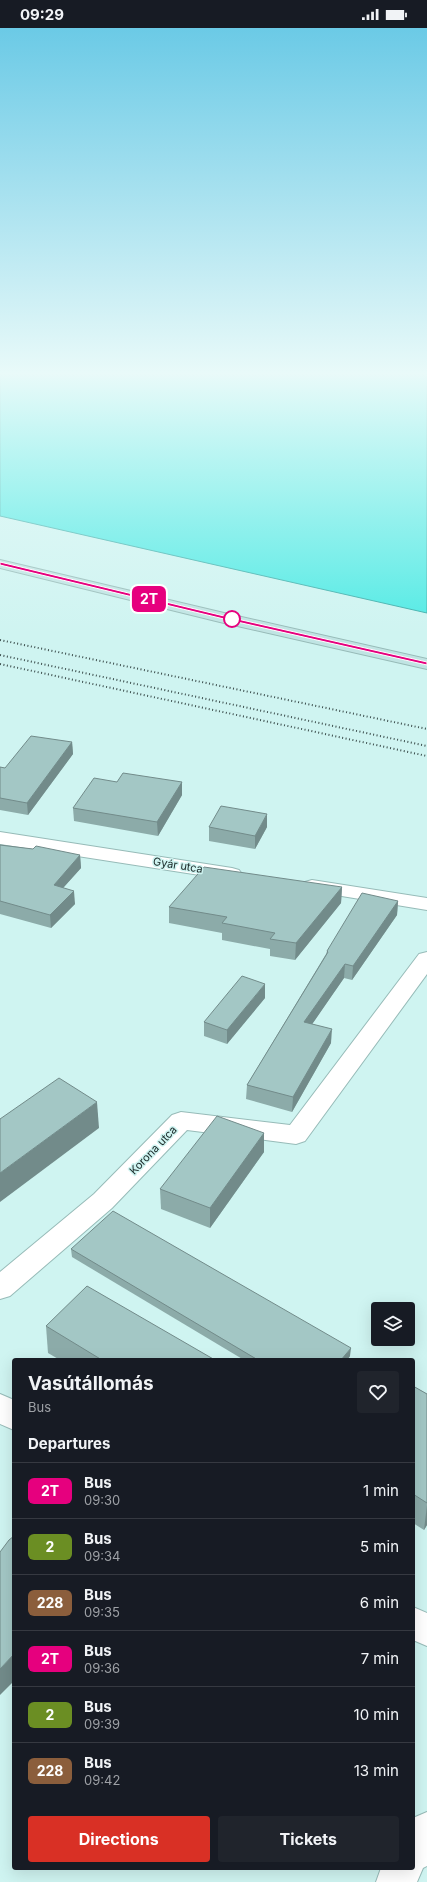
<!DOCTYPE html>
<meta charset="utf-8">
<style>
body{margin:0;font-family:Inter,sans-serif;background:#20242c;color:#f1f3f6;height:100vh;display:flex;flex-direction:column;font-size:15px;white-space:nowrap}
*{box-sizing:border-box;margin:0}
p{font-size:13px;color:#9ea1a6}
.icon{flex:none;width:22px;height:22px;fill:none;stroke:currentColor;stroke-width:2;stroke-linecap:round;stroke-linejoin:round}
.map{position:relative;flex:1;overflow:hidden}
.sheet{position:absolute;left:12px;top:1330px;width:403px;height:512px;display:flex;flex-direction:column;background:#171b24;border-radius:4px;box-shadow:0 4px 16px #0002}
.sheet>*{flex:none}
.badge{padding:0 8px;border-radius:6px;font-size:14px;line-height:26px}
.controls{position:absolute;left:371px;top:1274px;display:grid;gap:8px}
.controls a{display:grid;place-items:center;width:44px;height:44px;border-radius:4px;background:#171b24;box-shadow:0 4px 16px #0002;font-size:20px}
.map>.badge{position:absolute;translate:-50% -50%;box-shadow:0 0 0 2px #fff}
h2{padding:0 16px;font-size:15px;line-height:36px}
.round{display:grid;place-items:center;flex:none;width:42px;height:42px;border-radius:4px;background:#20242c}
.summary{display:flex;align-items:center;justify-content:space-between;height:68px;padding:0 16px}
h1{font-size:19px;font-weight:700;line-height:30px}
.cta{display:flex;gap:8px;margin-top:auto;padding:8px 16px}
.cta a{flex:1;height:46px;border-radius:4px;background:#d93025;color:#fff;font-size:16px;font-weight:700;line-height:46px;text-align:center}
.cta a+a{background:#20242c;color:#f1f3f6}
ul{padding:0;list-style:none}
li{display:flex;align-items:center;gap:12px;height:56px;padding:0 16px;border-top:1px solid #363941}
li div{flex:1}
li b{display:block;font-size:15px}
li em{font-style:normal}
li .badge{min-width:44px;font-weight:700;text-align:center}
.status{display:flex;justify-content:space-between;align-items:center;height:28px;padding:0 20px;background:#171b24;direction:ltr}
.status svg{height:11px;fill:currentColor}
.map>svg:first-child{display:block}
</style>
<div class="status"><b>09:29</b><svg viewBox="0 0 49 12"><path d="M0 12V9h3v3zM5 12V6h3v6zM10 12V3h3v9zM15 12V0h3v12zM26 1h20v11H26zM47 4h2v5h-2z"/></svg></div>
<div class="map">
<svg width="427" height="1854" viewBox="0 0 427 1854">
<rect width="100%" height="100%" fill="#cff4f1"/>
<path fill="#50eae4" stroke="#3fafab" d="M0,347H427V585L0,488Z"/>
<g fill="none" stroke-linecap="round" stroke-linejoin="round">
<g stroke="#97bbb8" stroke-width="2">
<g id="street">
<path d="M0,804L232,840L239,842L242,846L239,850L232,852L0,816Z"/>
<path d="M312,852L427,870V882L305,862L302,858L305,854Z"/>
<path d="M427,924V946L305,1113L296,1116L187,1102L112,1180L10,1268L0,1271V1244L94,1166L172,1087L181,1084L290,1097L419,926Z"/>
<path d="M0,1366L14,1372V1402L0,1396Z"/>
<path d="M413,1579L427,1585V1618L413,1612Z"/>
<path d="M427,1784V1838L423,1840L417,1854H376L381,1840H413V1790Z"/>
</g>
</g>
<g stroke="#97bbb8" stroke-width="2">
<path id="secondary" d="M0,532L224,585L427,631V641L224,595L0,540Z"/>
</g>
<use href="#street" fill="#fff" fill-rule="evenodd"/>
<use href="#secondary" fill="#c0e4e3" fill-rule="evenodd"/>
<g stroke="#3b4d4c" stroke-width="2" stroke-dasharray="1 2.5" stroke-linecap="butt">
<path d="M0,612L427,701"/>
<path d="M0,627L427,718"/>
<path d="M0,636L427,728"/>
</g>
</g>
<g fill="#8caba9">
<path d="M72,714L73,726L28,787L0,782V739L5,740Z"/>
<path d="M117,754H182V767L158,808L74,793L73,780Z"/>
<path d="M209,799H267L255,821L209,813Z"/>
<path d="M0,817L80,827L81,840L63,860L75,876L51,900L0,886Z"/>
<path d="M342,859L341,875L295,932L270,928V921L222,912V905L169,895V879Z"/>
<path d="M398,873L397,887L352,952L344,950L312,996L331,1015L292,1084L246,1071L247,1057L326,926L327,923Z"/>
<path d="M265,970L227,1016L204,1008V994Z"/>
<path d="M264,1105V1124L210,1200L161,1181L160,1161Z"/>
<path d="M71,1221L350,1328L347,1332H244L72,1229Z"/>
<path d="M46,1298L215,1332H60L48,1325Z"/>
<path d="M413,1358L427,1366V1497L424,1502L413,1495Z"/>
</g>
<g fill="#728b8a">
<path d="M72,714L73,726L28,787L27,775Z"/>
<path d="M182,754V767L158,808L157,794Z"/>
<path d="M267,786V799L255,821V808Z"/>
<path d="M80,827L81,840L54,870V857Z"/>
<path d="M342,859L341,875L295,932L296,915Z"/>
<path d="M74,863L75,876L51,900L50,887Z"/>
<path d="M398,873L397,887L352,952L353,938Z"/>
<path d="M345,936L344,950L304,1008V994Z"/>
<path d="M265,956V970L227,1016V1002Z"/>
<path d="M332,1001L331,1015L292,1084L293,1069Z"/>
<path d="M97,1074L99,1100L0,1174V1145Z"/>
<path d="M264,1105V1124L210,1200V1180Z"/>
<path d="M351,1320L350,1328L347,1332H341Z"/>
<path d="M427,1477V1497L424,1502Z"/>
<path d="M14,1626V1653L0,1667V1641Z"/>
</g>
<g fill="#a3c7c5" stroke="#728b8a">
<path d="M31,708L72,714L27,775L0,770V739L5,740Z"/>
<path d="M123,745L182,754L157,794L73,780L94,750L117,754Z"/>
<path d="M221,778L267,786L255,808L209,799Z"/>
<path d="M0,817L33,821L36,818L80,827L54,857L74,863L50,887L0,873Z"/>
<path d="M204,839L342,859L296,915L270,911L275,905L222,895L227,889L169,879Z"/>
<path d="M362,865L398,873L353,938L345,936L304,994L332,1001L293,1069L247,1057L328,924L327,923Z"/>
<path d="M242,948L265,956L227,1002L204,994Z"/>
<path d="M59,1050L97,1074L0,1145V1091Z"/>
<path d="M217,1088L264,1105L210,1180L160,1161Z"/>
<path d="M113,1183L351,1320L341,1332H258L71,1221Z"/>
<path d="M87,1258L215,1332H102L46,1298Z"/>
<path d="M413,1358L427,1366V1475L413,1466Z"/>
<path d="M14,1508V1626L0,1641V1524L9,1512Z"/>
</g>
<linearGradient id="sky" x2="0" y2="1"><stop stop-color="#6bcae6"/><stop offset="0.57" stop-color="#e9faf9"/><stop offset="1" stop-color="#e9faf9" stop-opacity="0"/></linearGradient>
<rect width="427" height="606" fill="url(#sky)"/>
<path fill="#e6007e" stroke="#fff" d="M0,534L224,588L427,634V637L224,591L0,537Z"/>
<circle fill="#fff" stroke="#e6007e" stroke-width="2" cx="232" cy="591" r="8"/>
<g text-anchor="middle" stroke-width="3" stroke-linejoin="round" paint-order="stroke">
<g font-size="11" fill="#182625" stroke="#cff4f1">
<text transform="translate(178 837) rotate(9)" y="4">Gyár utca</text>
<text transform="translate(153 1122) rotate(-46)" y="4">Korona utca</text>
</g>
</g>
</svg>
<div class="controls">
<a><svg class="icon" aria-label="layers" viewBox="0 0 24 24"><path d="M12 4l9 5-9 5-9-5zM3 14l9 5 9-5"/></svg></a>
</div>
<b class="badge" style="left:149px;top:571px;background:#e6007e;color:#fff">2T</b>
<section class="sheet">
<div class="summary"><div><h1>Vasútállomás</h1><p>Bus</p></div><a class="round"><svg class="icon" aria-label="heart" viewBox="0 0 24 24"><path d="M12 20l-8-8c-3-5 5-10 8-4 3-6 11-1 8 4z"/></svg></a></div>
<h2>Departures</h2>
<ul>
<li><span class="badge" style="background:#e6007e;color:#fff">2T</span><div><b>Bus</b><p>09:30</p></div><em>1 min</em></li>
<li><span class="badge" style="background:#6b8e23;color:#fff">2</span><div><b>Bus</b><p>09:34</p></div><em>5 min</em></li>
<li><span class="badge" style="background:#8b5e3c;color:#fff">228</span><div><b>Bus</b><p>09:35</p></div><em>6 min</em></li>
<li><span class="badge" style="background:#e6007e;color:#fff">2T</span><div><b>Bus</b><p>09:36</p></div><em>7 min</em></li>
<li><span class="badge" style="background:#6b8e23;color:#fff">2</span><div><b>Bus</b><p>09:39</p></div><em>10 min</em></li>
<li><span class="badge" style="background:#8b5e3c;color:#fff">228</span><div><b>Bus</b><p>09:42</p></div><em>13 min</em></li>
</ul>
<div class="cta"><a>Directions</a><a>Tickets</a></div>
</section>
</div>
